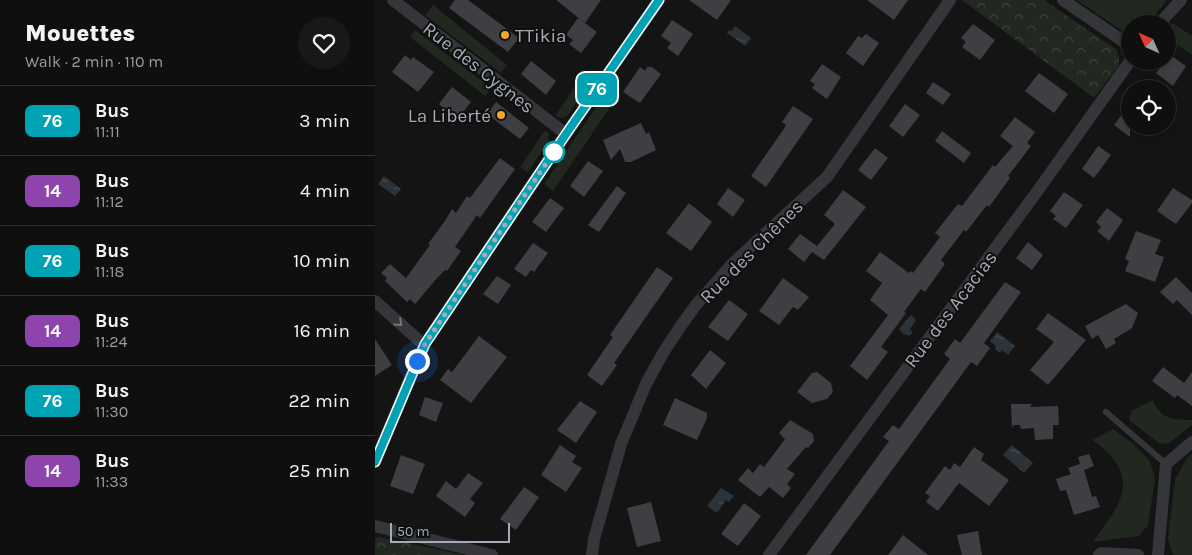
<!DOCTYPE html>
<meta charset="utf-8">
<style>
body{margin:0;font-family:Karla,sans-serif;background:#181819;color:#f1f3f6;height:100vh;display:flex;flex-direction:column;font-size:19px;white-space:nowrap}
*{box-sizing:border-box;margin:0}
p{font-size:16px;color:#9b9c9f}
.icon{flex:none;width:28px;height:28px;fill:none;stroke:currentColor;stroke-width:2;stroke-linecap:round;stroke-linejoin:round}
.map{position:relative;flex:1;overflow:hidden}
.panel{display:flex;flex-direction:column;background:#0f0f10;width:375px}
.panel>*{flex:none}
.badge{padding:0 10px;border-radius:8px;font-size:18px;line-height:32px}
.needle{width:32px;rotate:315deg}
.tools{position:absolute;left:746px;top:15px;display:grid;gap:10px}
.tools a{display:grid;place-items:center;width:55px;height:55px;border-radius:50%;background:#0f0f10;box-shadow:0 2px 8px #0003,0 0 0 1px #2f2f30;font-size:25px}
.scale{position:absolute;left:15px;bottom:12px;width:120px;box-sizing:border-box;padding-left:5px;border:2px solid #a5abb6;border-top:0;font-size:14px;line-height:18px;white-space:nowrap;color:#a5abb6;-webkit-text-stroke:4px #0f0f10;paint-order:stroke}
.you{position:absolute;width:25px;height:25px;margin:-12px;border:4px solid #fff;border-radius:50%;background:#1a73e8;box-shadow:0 0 0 8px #1a73e833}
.map>.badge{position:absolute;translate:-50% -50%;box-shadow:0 0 0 2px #fff}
.round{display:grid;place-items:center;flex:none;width:52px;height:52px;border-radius:26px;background:#181819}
.headline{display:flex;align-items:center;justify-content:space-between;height:85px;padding:0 25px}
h1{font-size:24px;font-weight:800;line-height:38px}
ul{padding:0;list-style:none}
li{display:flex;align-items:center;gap:15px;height:70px;padding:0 25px;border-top:1px solid #2f2f30}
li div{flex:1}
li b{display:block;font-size:19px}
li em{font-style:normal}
li .badge{min-width:55px;font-weight:700;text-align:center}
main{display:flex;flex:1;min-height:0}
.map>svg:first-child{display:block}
</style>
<main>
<section class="panel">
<div class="headline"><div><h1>Mouettes</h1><p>Walk · 2 min · 110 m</p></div><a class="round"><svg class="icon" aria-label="heart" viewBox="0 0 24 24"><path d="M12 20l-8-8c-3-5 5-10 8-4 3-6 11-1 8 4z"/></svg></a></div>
<ul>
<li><span class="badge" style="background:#00a3b4;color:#fff">76</span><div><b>Bus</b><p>11:11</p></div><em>3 min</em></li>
<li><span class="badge" style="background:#8e44ad;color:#fff">14</span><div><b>Bus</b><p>11:12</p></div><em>4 min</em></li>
<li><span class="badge" style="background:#00a3b4;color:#fff">76</span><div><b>Bus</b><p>11:18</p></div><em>10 min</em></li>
<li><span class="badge" style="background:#8e44ad;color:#fff">14</span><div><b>Bus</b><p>11:24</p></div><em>16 min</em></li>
<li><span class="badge" style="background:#00a3b4;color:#fff">76</span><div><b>Bus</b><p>11:30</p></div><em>22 min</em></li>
<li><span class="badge" style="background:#8e44ad;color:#fff">14</span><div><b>Bus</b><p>11:33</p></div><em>25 min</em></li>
</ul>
</section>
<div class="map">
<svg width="817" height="555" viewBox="0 0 817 555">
<defs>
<pattern id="forest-crowns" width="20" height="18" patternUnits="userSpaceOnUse" patternTransform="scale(1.25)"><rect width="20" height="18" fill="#202820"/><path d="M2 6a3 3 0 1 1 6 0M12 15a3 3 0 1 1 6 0" fill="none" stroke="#3d443e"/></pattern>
<pattern id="water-ripples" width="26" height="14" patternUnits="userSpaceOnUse" patternTransform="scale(1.25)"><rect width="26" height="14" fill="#2a3339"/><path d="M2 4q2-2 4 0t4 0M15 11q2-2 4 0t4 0" fill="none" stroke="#464e53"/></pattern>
</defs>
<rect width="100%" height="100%" fill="#141415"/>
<g fill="#202820">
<path d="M702,0H792L773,24H755V33L749,32Z"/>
<path d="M58,5L132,65L126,73L50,15Z"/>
<path d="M798,23L817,36V55L793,38V30Z"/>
<path d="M40,30L116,88L110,96L35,37Z"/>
<path d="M208,75L217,80L192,116L187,118L180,116Z"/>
<path d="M232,91L242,97L178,191L169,184Z"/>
<path d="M170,130L174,134L173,142L153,172L145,167Z"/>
<path d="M778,400C785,419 799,420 817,420V425L794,443L785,444L754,420L756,411Z"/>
<path d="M738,429L757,443L775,461L780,480L773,525L764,536L718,542C738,512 764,488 735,455C730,449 723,444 717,440Z"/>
<path d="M817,454V555H800L797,553L793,538L800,480L812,458Z"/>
</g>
<g fill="url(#forest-crowns)">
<path d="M587,0H669L742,50L744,58V65L719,98Z"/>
<path d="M4,537L89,555H0V538Z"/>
</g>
<g fill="url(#water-ripples)">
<path d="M360,26L376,38L370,46L352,33L355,30L357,31Z"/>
<path d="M9,176L26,189L20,196L3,184Z"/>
<path d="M536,315L541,320L535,329L538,333L534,336L531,334L529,335L524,329Z"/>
<path d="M622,332L640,346L633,355L627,350L625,353L620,349L621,346L615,341Z"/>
<path d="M637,445L658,463L649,473L628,455Z"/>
<path d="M346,488L359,496L354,502L351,500L342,513L332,506Z"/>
</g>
<g fill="#3e3f42">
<path d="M80,0H93L144,38L133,52L74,8Z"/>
<path d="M181,0H226L210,23Z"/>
<path d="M314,0H356L342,20Z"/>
<path d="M492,0H533L519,20Z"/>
<path d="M203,18L222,32L206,53L194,44L198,40L191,35Z"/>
<path d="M297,20L318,34L303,56L292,48L296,43L286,36Z"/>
<path d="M598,24L620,40L605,60L587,47L591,42L586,38Z"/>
<path d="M491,34L504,43L488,66L471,53L483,36L487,38Z"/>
<path d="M30,55L36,60L38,57L59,72L43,92L17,72Z"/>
<path d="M795,55L811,66L798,86L781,73L790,61H792Z"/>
<path d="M156,61L181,81L171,95L146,74Z"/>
<path d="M447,64L466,77L452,99L437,88L440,84L435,81Z"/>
<path d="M265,67L270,71L272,67H277L286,74L265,103L248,92Z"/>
<path d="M664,73L693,94L679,113L650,91Z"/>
<path d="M558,82L576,94L568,105L551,93Z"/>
<path d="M77,87L96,102L78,125L65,115L70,110L64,104Z"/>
<path d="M121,102L154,128L145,139L112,114Z"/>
<path d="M530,104L545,115L528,137L514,126Z"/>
<path d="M755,104V137L739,125Z"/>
<path d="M418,106L438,119L391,187L376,176L408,130L411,125L407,122Z"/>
<path d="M640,117L660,132L652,143L656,146L633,176L635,178L614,207L612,205L591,232L589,230L566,260L570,264L550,292L546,289L529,312L531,313L506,347L513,352L492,380L475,366L513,315L495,300L507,283L491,271L505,252L534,273L536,271L538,273L565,237L560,233L583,204L587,206L618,165L620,167L638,146L625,136Z"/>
<path d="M266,123L271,134L274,132L281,150L256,162H250L245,149L236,160L228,140Z"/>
<path d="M567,131L596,153L589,163L560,141Z"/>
<path d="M723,146L736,155L719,178L707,169Z"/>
<path d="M500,148L513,158L496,180L483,170Z"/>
<path d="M125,158L140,169L105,218L102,215L80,247L86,251L72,271L70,270L63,277L40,304L35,299L32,302L10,281L12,278L6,273L15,264L31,278L55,245L53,244L70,221L77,209L81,213L92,196L95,198Z"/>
<path d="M213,161L228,171L209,197L195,186Z"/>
<path d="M242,186L251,193L224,232L213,225Z"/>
<path d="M353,188L370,200L358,217L342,204Z"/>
<path d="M798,188L817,200V203L801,224L782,211Z"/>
<path d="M468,190L491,207L449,260L437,252L429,262L413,249L425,234L442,246L460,224L449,215Z"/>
<path d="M689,192L708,205L691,228L678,219L681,216L675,211Z"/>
<path d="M175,198L189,208L171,232L157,222Z"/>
<path d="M314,203L337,222L316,251L291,233Z"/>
<path d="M732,208L748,220L734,241L722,231L726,227L721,222Z"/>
<path d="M761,231L786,240L780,254L789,257L780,282L750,271L754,261L750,259Z"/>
<path d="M653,242L668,255L657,270L641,258Z"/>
<path d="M158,243L173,253L159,272L156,270L151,277L139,269Z"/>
<path d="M282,267L298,278L239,363L242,365L227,386L212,375L238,337L235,335Z"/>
<path d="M122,276L136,285L123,304L108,294Z"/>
<path d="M801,277L817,293V315L802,300L798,304L785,292Z"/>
<path d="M408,278L434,297L423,310L418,307L404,325L384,311Z"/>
<path d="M630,282L646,292L609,343L615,348L602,366L596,362L455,555H431L514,441L508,437L518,425L524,429L575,359L569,354L580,339L585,343Z"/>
<path d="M354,300L373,314L353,341L333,327Z"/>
<path d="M751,304L763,313L757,328L739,339L741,343L731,349L723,335L717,339L710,326Z"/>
<path d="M673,313L711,340L673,385L655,370L679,342L661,329Z"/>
<path d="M104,336L132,357L96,403L65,380L73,369L77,372Z"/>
<path d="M0,339L17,365L0,376Z"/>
<path d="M335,350L351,363L331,389L316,375Z"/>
<path d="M788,367L809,383L817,372V406L802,395L800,398L777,381Z"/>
<path d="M442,372L456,383L458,392L452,399L437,403L422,392L437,373Z"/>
<path d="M50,397L68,403L61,422L44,415Z"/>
<path d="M300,398L332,413V418L322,440L288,425Z"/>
<path d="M205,401L222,412L201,443L182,430Z"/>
<path d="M636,404H657L655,407L683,406L684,425H678V439L660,440L659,428L646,429L645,425H639L637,428Z"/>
<path d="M415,420L438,434L439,441L433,448L431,447L412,469L420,474L412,484L416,488L408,498L394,487L385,497L363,480L373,468L378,473L385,464L389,467L410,439L404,433Z"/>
<path d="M185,445L201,456L197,462L207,468L191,492L166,475Z"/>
<path d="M599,447L609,454L606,460L634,480L614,506L584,483L563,511L551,502L555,496L550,493L570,466L575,470L579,463L585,467Z"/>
<path d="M714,454L719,466L709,470L717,497L721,496L725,507L699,515L691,490L685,491L681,479L696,474L693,468L705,464L703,457Z"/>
<path d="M26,455L50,464L38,494L15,486Z"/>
<path d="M93,473L108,483L95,499L100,503L90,517L61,496L71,481L81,489Z"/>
<path d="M149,487L164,497L141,530L125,519Z"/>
<path d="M276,502L286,541L262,547L252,508Z"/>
<path d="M369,503L386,516L363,546L346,534Z"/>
<path d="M603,531L607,555H587L582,535Z"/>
<path d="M528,535L553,555H513Z"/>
</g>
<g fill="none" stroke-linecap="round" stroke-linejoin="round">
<path stroke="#35363a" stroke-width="6" d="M731,412L791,464"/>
<g stroke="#35363a" stroke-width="12">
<path d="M18,0L191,134"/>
<path d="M688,0L755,46"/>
<path d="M784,24L806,0"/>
<path d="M0,301L49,345"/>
<path d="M0,462L49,345L191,134L284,0"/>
<path d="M0,526L117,555"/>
<path d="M217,555L219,539L246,444L271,384L288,353L305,327L321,305L358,263L452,177L575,0"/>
<path d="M394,555L664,189L755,61"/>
<path d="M724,555L726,553L763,555"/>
<path d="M783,555L791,464L817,442"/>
</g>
</g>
<defs><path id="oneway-chevron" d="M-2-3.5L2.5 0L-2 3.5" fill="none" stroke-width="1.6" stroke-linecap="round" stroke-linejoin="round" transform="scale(1.25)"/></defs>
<use stroke="#73767e" href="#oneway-chevron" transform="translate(24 323) rotate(42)"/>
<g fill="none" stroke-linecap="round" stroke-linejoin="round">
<g stroke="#fff" stroke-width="11">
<path id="line" d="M0,462L50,344L191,134L284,0"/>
</g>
<use href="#line" stroke="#00a3b4" stroke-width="8"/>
<path stroke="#a5abb6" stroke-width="5" stroke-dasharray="0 9" d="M42,361L50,344L180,150L179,152"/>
</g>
<g fill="#f2a42f" stroke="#0f0f10" stroke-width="2">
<circle cx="130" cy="35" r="5"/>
<circle cx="126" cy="115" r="5"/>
</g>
<circle fill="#fff" stroke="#00a3b4" stroke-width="2.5" cx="179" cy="152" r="10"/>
<g text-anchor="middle" stroke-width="4" stroke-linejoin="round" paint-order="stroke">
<g font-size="19" fill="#a5abb6" stroke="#0f0f10" text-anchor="start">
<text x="140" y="42">TTikia</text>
<text x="116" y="122" text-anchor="end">La Liberté</text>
</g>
<g font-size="19" fill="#a5abb6" stroke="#0f0f10">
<text transform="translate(104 67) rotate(38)" y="7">Rue des Cygnes</text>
<text transform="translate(376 251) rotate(-45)" y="7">Rue des Chênes</text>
<text transform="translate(575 309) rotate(-53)" y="7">Rue des Acacias</text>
</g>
</g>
</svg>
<div class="tools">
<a><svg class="needle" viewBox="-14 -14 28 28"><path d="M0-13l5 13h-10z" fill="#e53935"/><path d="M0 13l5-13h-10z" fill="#9b9c9f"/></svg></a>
<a><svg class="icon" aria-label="locate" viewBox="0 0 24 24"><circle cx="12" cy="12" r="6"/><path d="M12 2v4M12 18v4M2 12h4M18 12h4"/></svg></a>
</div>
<div class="scale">50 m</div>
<div class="you" style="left:42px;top:361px"></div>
<b class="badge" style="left:222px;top:89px;background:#00a3b4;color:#fff">76</b>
</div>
</main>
